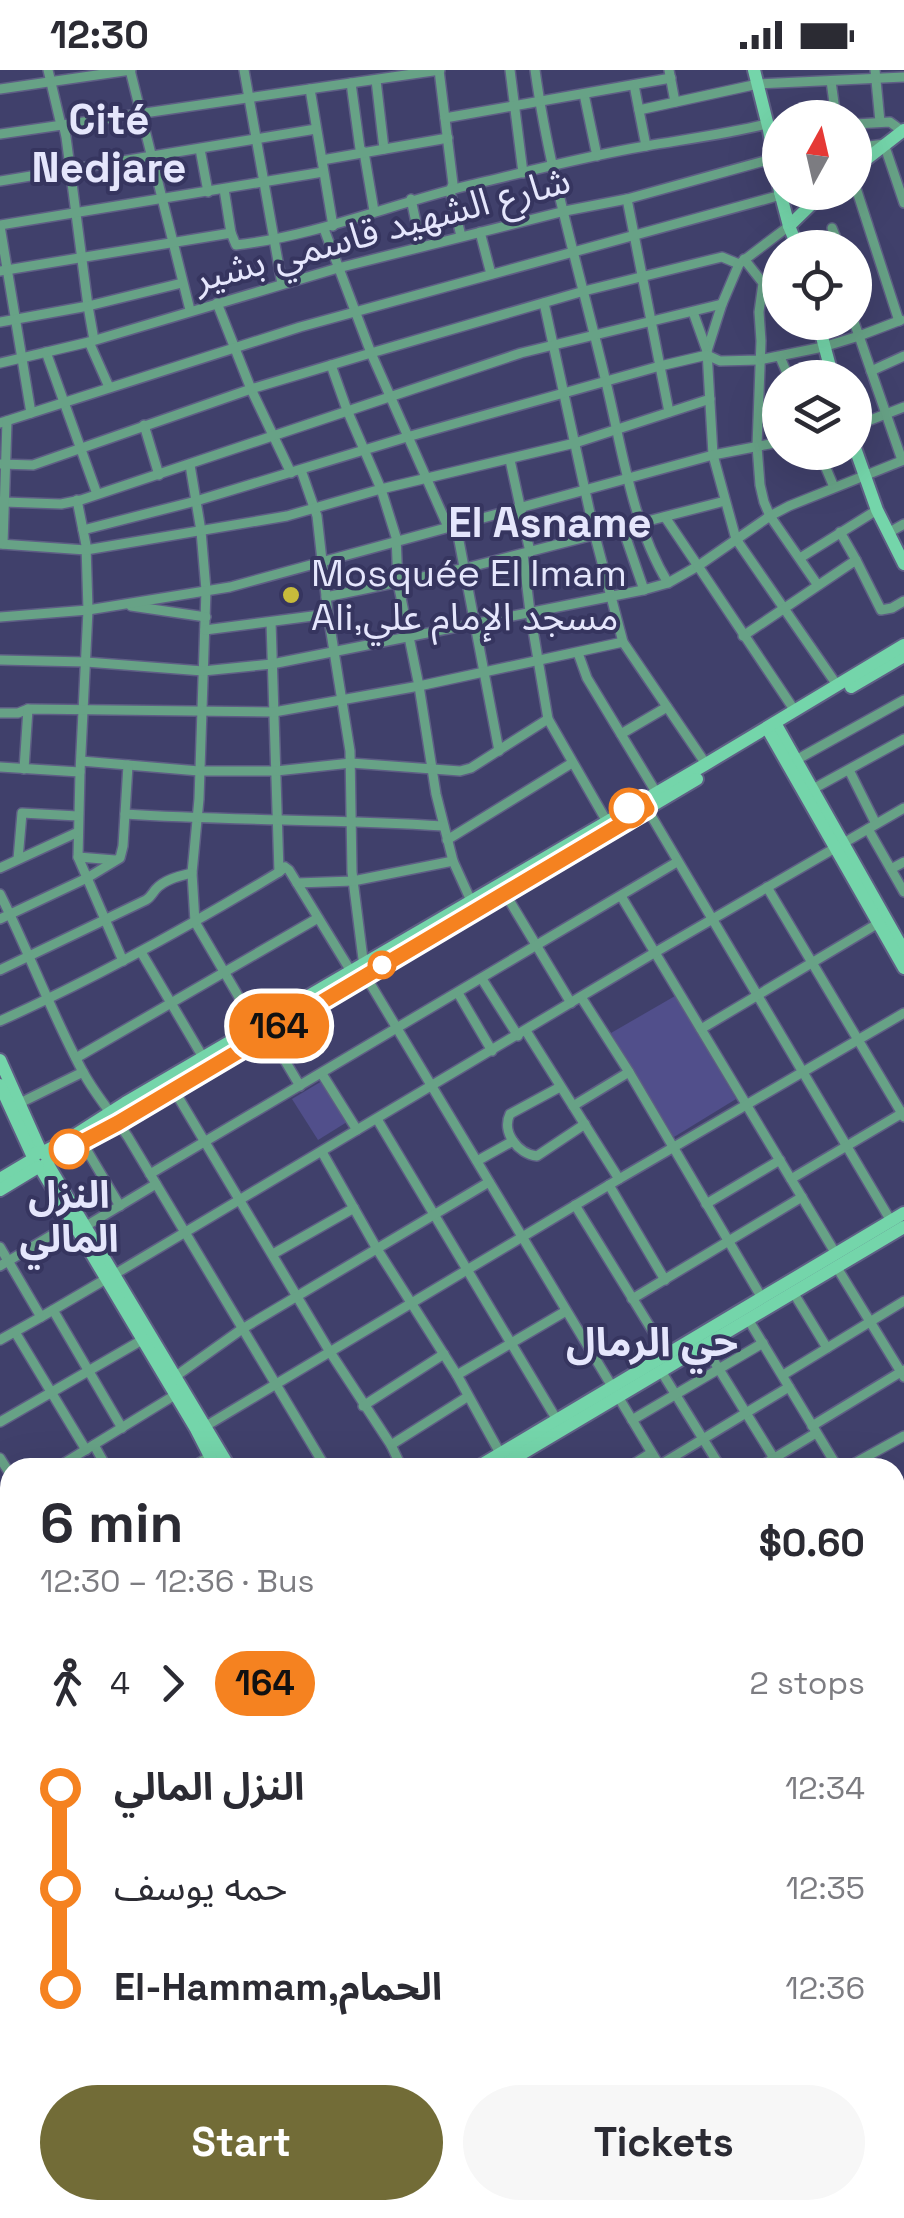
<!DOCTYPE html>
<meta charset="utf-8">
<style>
body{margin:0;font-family:"Space Grotesk","Noto Sans Arabic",sans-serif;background:#f7f7f7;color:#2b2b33;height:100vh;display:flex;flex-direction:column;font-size:38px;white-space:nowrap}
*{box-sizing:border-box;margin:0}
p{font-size:32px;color:#7c7c81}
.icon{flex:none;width:55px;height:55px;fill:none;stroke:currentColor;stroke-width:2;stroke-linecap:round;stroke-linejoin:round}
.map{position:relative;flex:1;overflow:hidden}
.panel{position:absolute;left:0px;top:1388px;width:905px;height:762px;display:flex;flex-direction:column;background:#fff;border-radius:30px 30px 0 0;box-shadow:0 10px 40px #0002}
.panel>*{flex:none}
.badge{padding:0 20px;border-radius:32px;font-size:35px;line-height:65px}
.needle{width:65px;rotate:8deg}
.fabs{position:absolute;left:762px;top:30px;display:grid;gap:20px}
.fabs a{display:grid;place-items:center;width:110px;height:110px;border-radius:50%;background:#fff;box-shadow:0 10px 40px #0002;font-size:50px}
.map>.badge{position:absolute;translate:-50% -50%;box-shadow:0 0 0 5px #fff}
.legs{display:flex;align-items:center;gap:15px;height:110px;padding:0 40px;font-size:32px}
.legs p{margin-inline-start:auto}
.overview{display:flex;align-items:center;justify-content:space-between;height:170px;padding:0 40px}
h1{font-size:55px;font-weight:800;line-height:75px}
.cta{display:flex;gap:20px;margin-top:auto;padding:20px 40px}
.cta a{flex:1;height:115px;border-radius:60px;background:#726c37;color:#fff;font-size:40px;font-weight:800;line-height:115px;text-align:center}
.cta a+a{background:#f7f7f7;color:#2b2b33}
ul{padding:0 40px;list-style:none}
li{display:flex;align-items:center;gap:35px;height:100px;font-size:38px}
li i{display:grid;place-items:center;width:15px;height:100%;margin:0 12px;background:currentColor}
li i::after{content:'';width:25px;height:25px;margin:-12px;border:8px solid;border-radius:50%;background:#fff}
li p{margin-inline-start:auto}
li:first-child i{background:linear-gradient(#0000 50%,currentColor 0)}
li:last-child i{background:linear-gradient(currentColor 50%,#0000 0)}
.status{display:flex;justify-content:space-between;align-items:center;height:70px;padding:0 50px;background:#fff;direction:ltr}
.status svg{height:28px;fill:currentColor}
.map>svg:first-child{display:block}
</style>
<div class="status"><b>12:30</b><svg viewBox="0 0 49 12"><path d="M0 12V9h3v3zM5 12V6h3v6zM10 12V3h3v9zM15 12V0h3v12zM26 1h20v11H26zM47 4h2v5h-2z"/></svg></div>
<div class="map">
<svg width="904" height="2148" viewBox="0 0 904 2148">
<rect width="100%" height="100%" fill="#40406b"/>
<g fill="#514f8b">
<path d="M675,926L736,1029L674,1067L611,963Z"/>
<path d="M322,1011L347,1052L318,1070L292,1029Z"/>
</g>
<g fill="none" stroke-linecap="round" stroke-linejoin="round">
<g stroke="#5e5e85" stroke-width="12">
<g id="street">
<path d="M48,0L61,55L64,58L66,67L88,236L94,270"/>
<path d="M130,0L190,240"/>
<path d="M244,0L282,214"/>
<path d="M439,0L453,114L450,121L461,166"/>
<path d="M510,0L523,103"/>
<path d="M535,0C549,102 581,207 605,308C622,377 631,452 668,513"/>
<path d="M669,0L675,32"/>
<path d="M875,0L880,52"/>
<path d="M376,10L384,79"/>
<path d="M831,11L836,48"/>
<path d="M351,13L360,79L364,82L374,141"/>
<path d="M634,15L646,76"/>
<path d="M0,19L131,0"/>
<path d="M310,19L333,156"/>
<path d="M584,24L597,86"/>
<path d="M639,40L758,14L904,7"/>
<path d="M445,48L671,8"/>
<path d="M855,54L890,52L902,61"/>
<path d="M0,64L440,0"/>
<path d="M855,78L884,74L904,133"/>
<path d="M200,79L208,122"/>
<path d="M322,90L448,68"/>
<path d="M0,111L316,59"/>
<path d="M855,115L899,251"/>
<path d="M411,129L421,176"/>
<path d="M627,129L669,342"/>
<path d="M0,155L323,102"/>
<path d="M0,156L31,343"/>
<path d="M789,156L739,194L722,234L707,281L713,385L736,469L837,615"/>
<path d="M832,158L840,178"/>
<path d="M324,159L371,283L448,457"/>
<path d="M480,162L491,204"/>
<path d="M231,163L236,175C315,166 389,135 466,116C526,102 586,86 646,76C687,69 727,64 767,54"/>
<path d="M744,189L763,213L759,242L761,271L757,376L760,415L764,432L770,446L817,514"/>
<path d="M0,201L231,163L224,119"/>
<path d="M217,233L251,319L291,403"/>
<path d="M544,233L595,466L623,572L706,694"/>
<path d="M693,242L707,281"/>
<path d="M0,252L88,236L182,213"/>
<path d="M854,252L859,266L901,250"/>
<path d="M89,272L109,317"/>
<path d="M46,282L97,424"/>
<path d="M780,287L789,308"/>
<path d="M0,293L89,272L338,198L565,141L627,129L775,88"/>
<path d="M331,295L347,340L381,419L396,467L398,513L419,616L436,724L453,791L472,833"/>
<path d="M871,301L904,286"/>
<path d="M0,353L300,257L781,125"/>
<path d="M144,355L159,405"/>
<path d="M855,356L904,337"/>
<path d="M819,382L834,417"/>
<path d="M510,390L530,482"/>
<path d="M0,394L33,395L251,319L371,283L584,221L722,187L739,194"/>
<path d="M190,395L201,461L206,520L199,729L192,803L195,852L257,958"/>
<path d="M301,400L317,446L328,544L350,681L352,802L365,905L661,1398"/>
<path d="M77,430L86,475L88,540L80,702L78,787L123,891"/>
<path d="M4,432L61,434L81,430L521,283L722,234"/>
<path d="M456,455L499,681"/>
<path d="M623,459L644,520"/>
<path d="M83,460L196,431L407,367L660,296L707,285L720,291L759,290L823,277L859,266L902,390"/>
<path d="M840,462L856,490"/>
<path d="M888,463L904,454"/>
<path d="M0,474L86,480L287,446L381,419L575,373L710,329"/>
<path d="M3,474L7,351"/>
<path d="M523,484L530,542L548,649L606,750"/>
<path d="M800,488L877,440"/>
<path d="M326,527L466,498L725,431"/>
<path d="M131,536L206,547"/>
<path d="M0,547L88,540L230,517L713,385L780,372"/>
<path d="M271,552L279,802L285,797L289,800L352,903"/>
<path d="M205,560L328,544"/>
<path d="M743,566L856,490L881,540L892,538L904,531"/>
<path d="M578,583L587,608L656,722"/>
<path d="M0,590L86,592L203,601L272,594L643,520L668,513L698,496L665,447"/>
<path d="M795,641L698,496L770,446L789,436L904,390"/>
<path d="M0,643H18L28,639L274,642L419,616L623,572"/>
<path d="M621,664L667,637"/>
<path d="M796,690L904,630"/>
<path d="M81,691L199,701H276L351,693L460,701L471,698L548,649"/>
<path d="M0,697L80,702"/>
<path d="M24,699L28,639"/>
<path d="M849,700L876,754"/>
<path d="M813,719L904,669"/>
<path d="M646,737L891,1151"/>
<path d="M125,744C231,751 337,749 443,756"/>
<path d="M868,759L904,822"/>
<path d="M447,770L572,693"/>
<path d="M78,787L115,790"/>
<path d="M18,789L22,743L78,746"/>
<path d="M0,798L78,762"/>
<path d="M891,799L904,792"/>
<path d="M297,813L353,811L453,791"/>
<path d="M767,817L904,1047"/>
<path d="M503,820L571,933"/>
<path d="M0,824C29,882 52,945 83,1002C96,1026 113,1045 128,1067L326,1398"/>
<path d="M621,826L836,1184"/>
<path d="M0,849L87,808L120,788L123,776L128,695"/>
<path d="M141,882L204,989"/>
<path d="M0,900L146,830C151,827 153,822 156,819C165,809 180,806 192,803"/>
<path d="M482,909L518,966"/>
<path d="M458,923L492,981"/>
<path d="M581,927L629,1002L762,1228"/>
<path d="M0,951C96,908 188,857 279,802"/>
<path d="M701,959L877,854"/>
<path d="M526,961L619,1109"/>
<path d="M268,962L300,1016"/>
<path d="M76,988L318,848"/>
<path d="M322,1004L357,1060"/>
<path d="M168,1010L330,1282L391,1375L402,1398"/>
<path d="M560,1017L510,1044C501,1062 518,1084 537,1086L585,1054"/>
<path d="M20,1033L83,1002"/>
<path d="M573,1036L629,1002"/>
<path d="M377,1049L557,1350"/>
<path d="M82,1072L120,1136"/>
<path d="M322,1082L377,1179L457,1305L500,1383"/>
<path d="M477,1091L513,1071"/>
<path d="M150,1104L677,792"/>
<path d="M791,1109L904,1042"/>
<path d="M609,1115L665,1210"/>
<path d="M706,1134L780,1090"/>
<path d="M575,1135L668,1286"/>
<path d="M86,1156L156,1114"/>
<path d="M0,1177L41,1247L106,1209"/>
<path d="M273,1184L354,1138"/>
<path d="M0,1196L72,1153"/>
<path d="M836,1196L904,1307"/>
<path d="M115,1204L654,883L904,738"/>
<path d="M793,1222L827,1278"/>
<path d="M632,1229L802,1127"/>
<path d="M53,1240L122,1358"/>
<path d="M748,1249L838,1398"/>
<path d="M15,1262L86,1380"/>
<path d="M0,1270L41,1247"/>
<path d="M704,1275L780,1398"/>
<path d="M661,1301L721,1398"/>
<path d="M457,1305L566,1241"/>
<path d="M783,1305L904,1231"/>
<path d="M176,1306L242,1259L489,1112"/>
<path d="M363,1336L444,1284"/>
<path d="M632,1350L763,1273"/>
<path d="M0,1352L142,1270"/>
<path d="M206,1356L619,1109L904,943"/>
<path d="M812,1356L904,1300"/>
<path d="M94,1375L107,1398"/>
<path d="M391,1375L467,1327"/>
<path d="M0,1388L10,1404"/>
<path d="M660,1395L789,1317"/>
<path d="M56,1398L175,1325"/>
<path d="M191,1398L210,1386"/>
<path d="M627,1398L651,1383"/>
<path d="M758,1398L816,1363"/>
<path d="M846,1398L904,1366"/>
<path d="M901,1419L904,1418"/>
<path d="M0,1430L10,1425"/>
<path d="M0,1449L10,1471"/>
<path d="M895,1456L904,1451"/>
<path d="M895,1491L904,1506"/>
<path d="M0,1508L10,1502"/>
<path d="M0,1572L10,1590"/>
<path d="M895,1596L904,1591"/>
<path d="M0,1656L10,1650"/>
<path d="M895,1670L904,1665"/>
<path d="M895,1734L904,1749"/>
<path d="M0,1763L10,1765"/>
<path d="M896,1797L904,1811"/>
<path d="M895,1871L904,1865"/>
<path d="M895,1893L904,1909"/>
<path d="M0,1907L10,1901"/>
<path d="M0,1983L10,1976"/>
<path d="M0,2086L10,2102"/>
<path d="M0,2116L10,2110"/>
<path d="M510,2140L515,2148"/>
<path d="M396,2148L410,2140"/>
</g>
</g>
<g stroke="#5e5e85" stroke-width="16">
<g id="secondary">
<path d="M754,0L769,60L780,122"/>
<path d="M855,98L904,60"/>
<path d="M780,122L789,156L798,178"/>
<path d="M781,125L802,126L819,122"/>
<path d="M789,156L824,122"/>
<path d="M818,252L833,308"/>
<path d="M855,378L877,440L904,494"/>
<path d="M851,617L904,586"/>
<path d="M775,653L904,881"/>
<path d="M767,658L904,898"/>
<path d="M0,990L41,1082"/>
<path d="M0,1015L33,1087"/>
<path d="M43,1082L67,1070L125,1033L706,694L904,575"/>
<path d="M48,1090L118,1053L697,709"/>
<path d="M47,1093L230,1398"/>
<path d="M41,1099L196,1359L216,1398"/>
<path d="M0,1109L32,1090L37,1082L44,1083L48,1088L47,1093L42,1097L37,1096L32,1090"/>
<path d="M0,1120L38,1097"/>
<path d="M476,1398L904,1143"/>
<path d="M498,1398L904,1157"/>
<path d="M895,2005L904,2000"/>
<path d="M895,2022L904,2016"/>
<path d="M777,2140L785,2148"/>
<path d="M798,2140L806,2148"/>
</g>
</g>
<use href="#street" stroke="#67a286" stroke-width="9"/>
<use href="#secondary" stroke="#74d5aa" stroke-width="12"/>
</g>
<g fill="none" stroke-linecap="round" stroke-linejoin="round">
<g stroke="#fff" stroke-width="22">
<path id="line-1" d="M69,1079L118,1053L647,739L642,730L629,738"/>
</g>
<use href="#line-1" stroke="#f58220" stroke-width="15"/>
</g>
<circle fill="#c8bb3b" stroke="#36355f" stroke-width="4" cx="291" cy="525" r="10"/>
<g fill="#fff" stroke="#f58220" stroke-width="5">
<circle cx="629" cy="738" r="18"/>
<circle cx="382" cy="895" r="12"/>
<circle cx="69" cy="1079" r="18"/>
</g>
<g text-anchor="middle" stroke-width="8" stroke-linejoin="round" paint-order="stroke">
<g font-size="38" fill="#e5e6fc" stroke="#36355f">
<text transform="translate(382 159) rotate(-15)" y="13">شارع الشهيد قاسمي بشير</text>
</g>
<g font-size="38" fill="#e5e6fc" stroke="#36355f" text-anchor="start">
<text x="311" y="516">Mosquée El Imam<tspan x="311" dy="44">Ali,مسجد الإمام علي</tspan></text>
</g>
<g font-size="38" font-weight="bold" fill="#e5e6fc" stroke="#36355f">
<text x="69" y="1138">النزل<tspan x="69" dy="44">المالي</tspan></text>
</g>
<g font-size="40" font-weight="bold" fill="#e5e6fc" stroke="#36355f">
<text x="652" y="1286">حي الرمال</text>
</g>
<g font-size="42" font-weight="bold" fill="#e5e6fc" stroke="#36355f">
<text x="109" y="64">Cité<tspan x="109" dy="48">Nedjare</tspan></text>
<text x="550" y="467">El Asname</text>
</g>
</g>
</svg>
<div class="fabs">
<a><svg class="needle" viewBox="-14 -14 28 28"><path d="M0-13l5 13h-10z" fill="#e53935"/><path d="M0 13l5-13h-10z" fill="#7c7c81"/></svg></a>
<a><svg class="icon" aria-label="locate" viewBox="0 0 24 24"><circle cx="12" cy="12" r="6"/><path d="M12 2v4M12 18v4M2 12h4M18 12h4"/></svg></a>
<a><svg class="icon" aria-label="layers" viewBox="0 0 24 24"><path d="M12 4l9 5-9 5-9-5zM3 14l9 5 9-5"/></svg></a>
</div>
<b class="badge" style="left:279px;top:956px;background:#f58220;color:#111">164</b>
<section class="panel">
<div class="overview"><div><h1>6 min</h1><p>12:30 – 12:36 · Bus</p></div><b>$0.60</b></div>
<div class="legs"><svg class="icon" aria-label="walk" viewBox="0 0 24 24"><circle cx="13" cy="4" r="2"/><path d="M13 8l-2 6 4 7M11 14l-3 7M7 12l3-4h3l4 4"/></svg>4<svg class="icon" aria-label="forward" viewBox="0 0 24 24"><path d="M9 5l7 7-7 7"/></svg><b class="badge" style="background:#f58220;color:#111">164</b><p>2 stops</p></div>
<ul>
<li><i style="color:#f58220"></i><b>النزل المالي</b><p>12:34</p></li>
<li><i style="color:#f58220"></i><span>حمه يوسف</span><p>12:35</p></li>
<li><i style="color:#f58220"></i><b>El-Hammam,الحمام</b><p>12:36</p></li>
</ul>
<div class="cta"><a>Start</a><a>Tickets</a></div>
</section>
</div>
